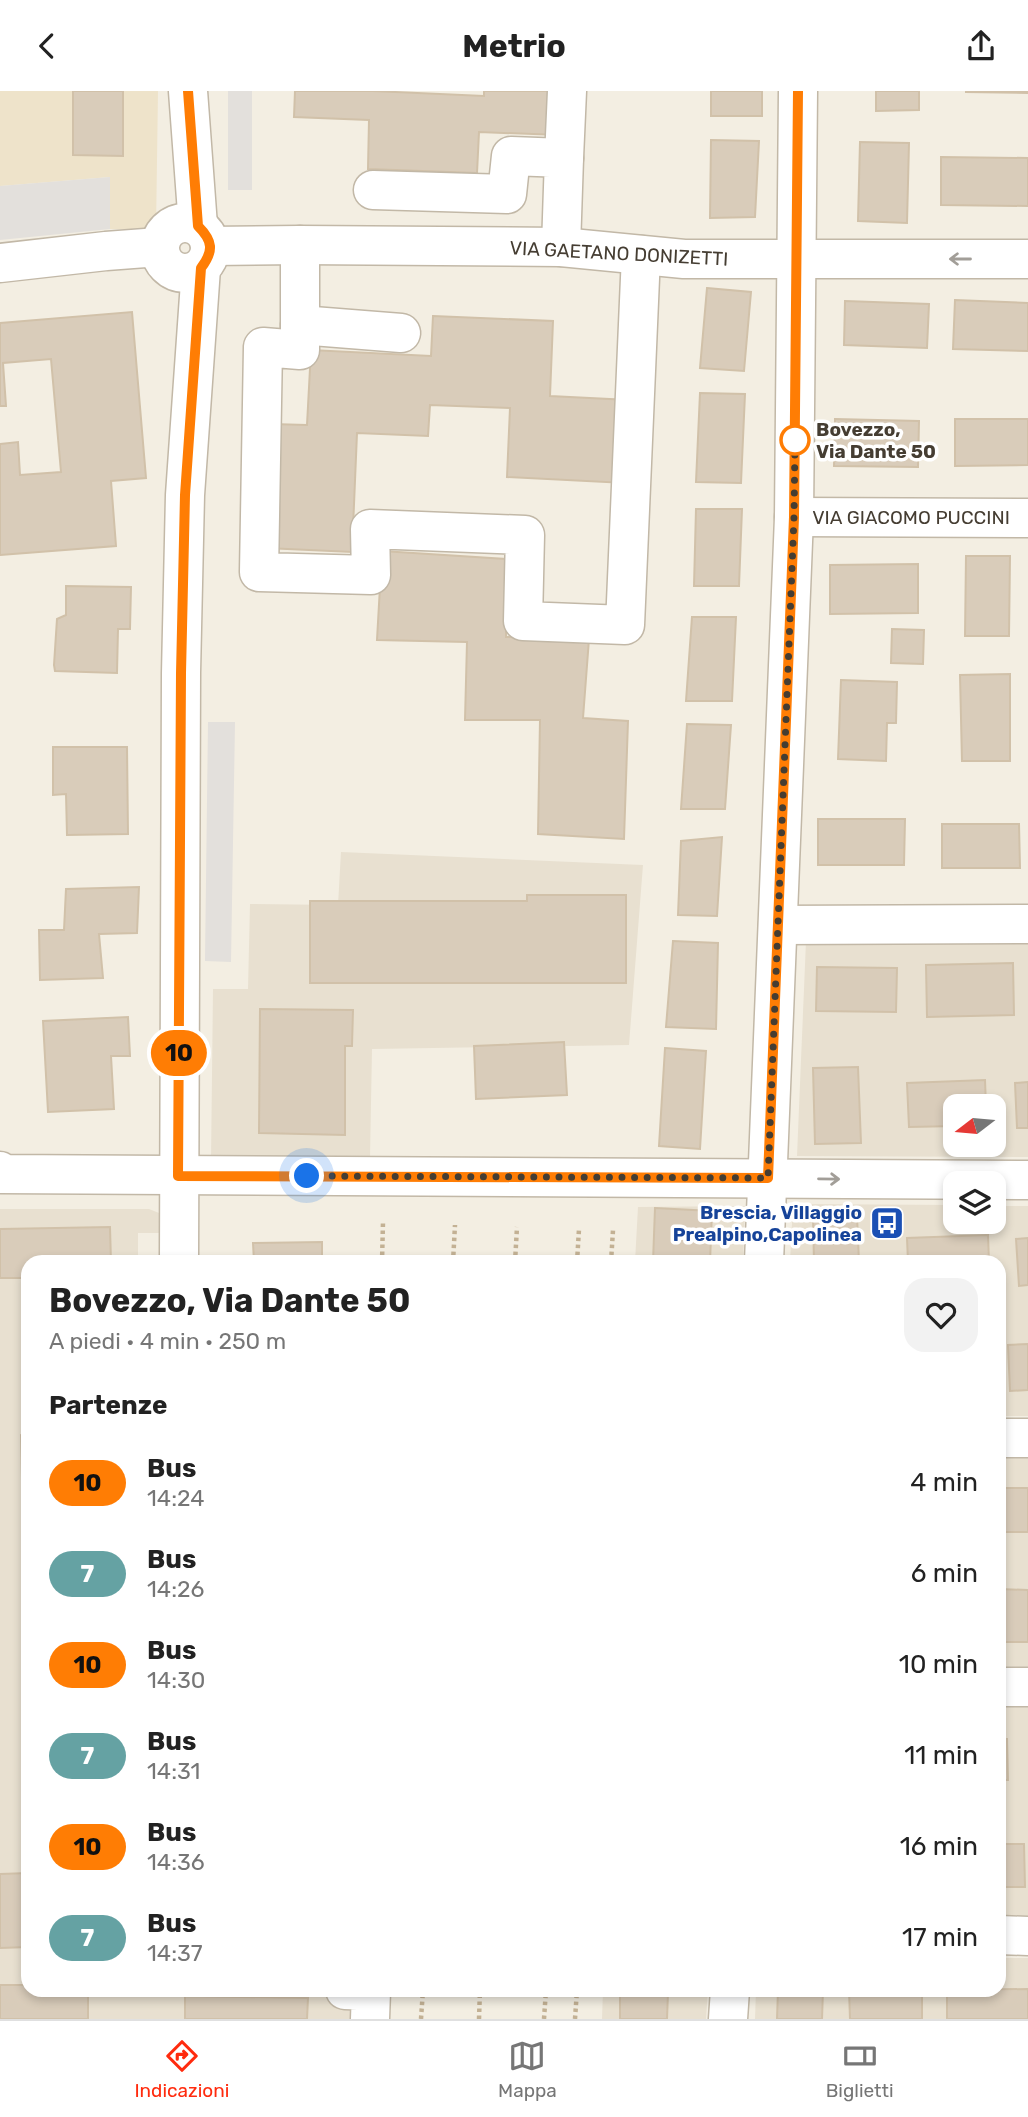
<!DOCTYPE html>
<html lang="it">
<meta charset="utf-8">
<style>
body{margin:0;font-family:Rubik,sans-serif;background:#f2f2f2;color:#222;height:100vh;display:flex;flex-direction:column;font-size:26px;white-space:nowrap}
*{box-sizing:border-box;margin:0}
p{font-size:23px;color:#767676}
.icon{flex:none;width:38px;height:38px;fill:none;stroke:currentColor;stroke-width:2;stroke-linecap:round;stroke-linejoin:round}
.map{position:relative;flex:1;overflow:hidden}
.drawer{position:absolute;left:21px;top:1164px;width:985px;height:742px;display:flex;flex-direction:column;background:#fff;border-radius:21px;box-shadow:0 4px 10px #0003}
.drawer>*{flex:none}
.badge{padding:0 14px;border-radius:23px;font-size:24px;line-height:46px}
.needle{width:46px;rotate:254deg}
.controls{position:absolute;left:943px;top:1003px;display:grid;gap:14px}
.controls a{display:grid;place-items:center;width:63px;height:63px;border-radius:14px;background:#fff;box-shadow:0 4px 10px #0003;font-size:35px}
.you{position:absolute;width:35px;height:35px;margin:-18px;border:5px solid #fff;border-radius:50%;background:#1a73e8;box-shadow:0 0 0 10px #1a73e833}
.map>.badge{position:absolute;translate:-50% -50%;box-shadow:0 0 0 4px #fff}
h2{padding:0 28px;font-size:26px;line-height:63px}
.round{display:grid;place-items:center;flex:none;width:74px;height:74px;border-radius:21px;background:#f2f2f2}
.summary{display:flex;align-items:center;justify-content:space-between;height:119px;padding:0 28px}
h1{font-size:33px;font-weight:700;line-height:52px}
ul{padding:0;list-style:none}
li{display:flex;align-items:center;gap:21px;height:91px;padding:0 28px}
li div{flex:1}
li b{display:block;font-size:26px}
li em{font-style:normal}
li .badge{min-width:77px;font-weight:700;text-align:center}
header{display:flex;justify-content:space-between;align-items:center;height:91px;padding:0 28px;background:#fff;font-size:32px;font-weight:700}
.dock{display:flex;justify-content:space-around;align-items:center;height:98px;border-top:2px solid #e0e0e0;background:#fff;font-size:19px;color:#767676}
.dock a{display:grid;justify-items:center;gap:4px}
.dock .current{color:#ff2b0e}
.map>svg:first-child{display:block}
</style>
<header><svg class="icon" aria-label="back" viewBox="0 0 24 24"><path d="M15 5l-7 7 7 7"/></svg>Metrio<svg class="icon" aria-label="share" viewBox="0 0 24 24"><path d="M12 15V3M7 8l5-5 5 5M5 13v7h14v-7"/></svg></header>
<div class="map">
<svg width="1028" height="1928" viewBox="0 0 1028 1928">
<rect width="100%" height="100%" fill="#f3eee2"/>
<g fill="#e8e0d0" fill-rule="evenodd">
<path d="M341,761L643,774L629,954L372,958L370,1066L211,1070L213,898H248L250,813L338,814Z"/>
<path d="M806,850L1028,851V1066L797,1065ZM956,1015H994V1054H956Z"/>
<path d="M793,1113L955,1114L956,1130H994V1115H1028V1325H999V1171H790Z"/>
<path d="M745,1115L743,1171H635L638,1116Z"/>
<path d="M0,1118H149L159,1122L162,1128V1142H138V1171H28V1899H389L388,1928H0Z"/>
<path d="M999,1365L1028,1366V1576H999Z"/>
<rect x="999" y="1616" width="29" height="212"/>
<path d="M999,1867H1028V1928H755L756,1899H999Z"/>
<path d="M603,1899H708L706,1928H602Z"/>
</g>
<path fill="#eee3ca" d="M0,0H158L156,139L110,138V86L0,95Z"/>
<g fill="#e3e0dc">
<rect x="228" y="0" width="24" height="99"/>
<path d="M110,86V138L0,149V95Z"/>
<path d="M208,631H235L231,871L205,870Z"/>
</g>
<g fill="#d9ccba" stroke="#d1c1a9" stroke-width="2">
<path d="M73,0H123V65L73,64Z"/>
<path d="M295,0H373L484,5V0H559L558,44L479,41L477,82L368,78L369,29L294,26Z"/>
<rect x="711" y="0" width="51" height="25"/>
<path d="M876,0H919V19L876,20Z"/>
<path d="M966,0H1028V2L966,1Z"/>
<path d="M711,49L759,50L755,126L710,127Z"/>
<path d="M860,51L909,52L907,132L858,130Z"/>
<path d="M941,66L1028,67V115L941,114Z"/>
<path d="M707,197L751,201L744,280L700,277Z"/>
<path d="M955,209L1028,212V260L953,258Z"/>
<path d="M845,210L929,213L927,257L844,254Z"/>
<path d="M132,221L146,387L111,390L116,455L0,464V353L18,351L20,384L61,381L51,268L3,272L6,315H0V232Z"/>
<path d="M433,225L553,230L550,305L629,309L625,392L507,386L510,317L430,314L428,345L357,342L352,461L266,457L272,333L307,334L311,259L431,265Z"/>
<path d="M700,302L745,303L741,392L696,391Z"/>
<path d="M835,328L919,330L918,376L834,375Z"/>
<path d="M955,328H1028V374L955,375Z"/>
<path d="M696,418H742L739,495H694Z"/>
<path d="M382,460L506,468V546L589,548L583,627L628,630L624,748L538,743L540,629H465L467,551L377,549Z"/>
<path d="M966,465H1010L1009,545H965Z"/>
<path d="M918,473V522L830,523V474Z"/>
<path d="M66,495L131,496L130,538H118L117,582L55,580L54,574L57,528L66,524Z"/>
<path d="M692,526H736L732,610H686Z"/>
<path d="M892,538L924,539L923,573L891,572Z"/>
<path d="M1010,583V670H962L960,584Z"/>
<path d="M841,589L897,591L896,632H887L886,670L838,668Z"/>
<path d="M687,633L731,634L725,718H681Z"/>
<path d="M53,656H127L128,743L67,744L66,703L53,704Z"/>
<path d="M818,728H905L904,774H818Z"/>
<path d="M942,733H1019L1020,777H942Z"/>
<path d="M722,746L717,825L678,824L681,750Z"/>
<path d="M139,796L137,842L99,843L103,887L40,889L39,839H64L66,798Z"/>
<path d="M527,804H626V892H310V810H527Z"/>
<path d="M673,850L718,852L716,938L666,936Z"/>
<path d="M1013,872L1014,924L927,926L926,874Z"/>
<path d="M817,876L897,877L896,921L816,920Z"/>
<path d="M260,918L353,919L352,955H345V1044L259,1042Z"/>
<path d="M128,926L130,965H111L114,1018L48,1021L43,930Z"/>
<path d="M564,951L567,1004L476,1008L474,955Z"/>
<path d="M665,957L706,960L700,1058L659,1055Z"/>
<path d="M858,976L861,1052L815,1053L813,977Z"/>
<path d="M985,989L986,1015H956V1035L909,1036L907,992Z"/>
<path d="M1028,991V1037H1017L1015,992Z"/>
<path d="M655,1117L712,1120L710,1171H653Z"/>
<path d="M857,1125L859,1171H814L813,1126Z"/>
<path d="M110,1136L111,1171H28V1187H0V1138Z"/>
<path d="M988,1144L989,1171H908L907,1147Z"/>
<path d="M1028,1147V1194L1019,1195L1016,1148Z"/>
<path d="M322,1151V1171H254L253,1152Z"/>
<path d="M1028,1253V1299L1010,1300L1008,1254Z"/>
<path d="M28,1343V1389H22L21,1344Z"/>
<path d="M999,1397H1028V1441H1000Z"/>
<path d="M999,1498L1028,1499V1551H999Z"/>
<path d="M999,1648H1007L1008,1689H999Z"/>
<path d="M999,1753H1024L1025,1796H999Z"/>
<path d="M28,1782V1856L0,1857V1783Z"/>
<path d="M0,1894H28V1899H88V1928H0Z"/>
<path d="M1028,1898V1928H947V1899Z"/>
<path d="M778,1899H823L822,1928H777Z"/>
<path d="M849,1899H922V1928H850Z"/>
<path d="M620,1901L668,1902L667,1928H620Z"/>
<path d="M185,1905L308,1907L307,1928H185Z"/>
</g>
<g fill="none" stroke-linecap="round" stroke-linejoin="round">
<g stroke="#c2b8a7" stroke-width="41">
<g id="minor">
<path d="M188,0L198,135"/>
<path d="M564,67L567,0"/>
<path d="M373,99L507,103L511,65L564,67L561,156"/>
<circle cx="185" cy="157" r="25"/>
<path d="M300,154V259L263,256L259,481L371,484L370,438L525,444L523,530L625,534L641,164"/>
<path d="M210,155L300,154L561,156L684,168H1028"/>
<path d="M0,172L106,160L159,156"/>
<path d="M300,234L401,242"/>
<path d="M794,426L1028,427"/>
<path d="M778,834L1028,833"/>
<path d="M0,1080V1083L1028,1089"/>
<path d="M179,1171L181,582L185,404L201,177"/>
<path d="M764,1171L794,426L798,0"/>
<path d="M999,1347H1028"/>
<path d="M999,1596H1028"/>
<path d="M999,1844L1028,1845"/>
<path d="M345,1899L371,1900L370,1928"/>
<path d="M728,1928L730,1899"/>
</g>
</g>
<g stroke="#c3b194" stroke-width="4.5" stroke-dasharray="3.5 3.5" stroke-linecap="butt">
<path d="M382,1171L383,1131"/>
<path d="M453,1171L455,1134"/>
<path d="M515,1171L517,1136"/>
<path d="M577,1171L579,1138"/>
<path d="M611,1171L613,1139"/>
<path d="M421,1928L423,1899"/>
<path d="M479,1928L480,1899"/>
<path d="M544,1928L546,1899"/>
<path d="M575,1928L577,1899"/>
</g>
<use href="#minor" stroke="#fff" stroke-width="38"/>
</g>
<defs><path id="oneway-shaft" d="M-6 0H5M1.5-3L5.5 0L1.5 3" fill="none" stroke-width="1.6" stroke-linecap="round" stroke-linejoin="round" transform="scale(1.75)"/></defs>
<g stroke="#a29e98">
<use href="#oneway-shaft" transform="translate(960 168) rotate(-180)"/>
<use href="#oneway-shaft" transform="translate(829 1088) rotate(1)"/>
</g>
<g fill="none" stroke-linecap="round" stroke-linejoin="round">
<g stroke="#fff" stroke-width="16">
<path id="line" d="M188,0L198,135C213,150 214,160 201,177L185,404L181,582L178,1085L768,1087L794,426L798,0"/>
</g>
<use href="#line" stroke="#ff7d04" stroke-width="10"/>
<path stroke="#453d32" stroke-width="7" stroke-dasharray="0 12.6" d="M307,1085L768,1087L794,426L795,349"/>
</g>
<defs>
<g id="bus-square" transform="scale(1.75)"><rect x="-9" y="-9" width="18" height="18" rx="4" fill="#1a4fb4" stroke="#fff"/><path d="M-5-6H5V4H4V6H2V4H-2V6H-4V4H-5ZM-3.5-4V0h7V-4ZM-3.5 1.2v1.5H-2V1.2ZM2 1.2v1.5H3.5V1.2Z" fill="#fff"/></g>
</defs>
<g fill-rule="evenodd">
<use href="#bus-square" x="887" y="1132"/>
</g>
<circle fill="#fff" stroke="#ff7d04" stroke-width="3.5" cx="795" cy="349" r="14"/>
<g text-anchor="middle" stroke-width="7" stroke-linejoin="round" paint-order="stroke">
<g font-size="19" fill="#453d32" stroke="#fff">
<text transform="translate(619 162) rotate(3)" y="7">VIA GAETANO DONIZETTI</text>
<text x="911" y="433">VIA GIACOMO PUCCINI</text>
</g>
<g font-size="19" font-weight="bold" fill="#453d32" stroke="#fff" text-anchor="start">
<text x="816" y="345">Bovezzo,<tspan x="816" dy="22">Via Dante 50</tspan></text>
</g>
<g font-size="19" font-weight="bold" fill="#164399" stroke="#fff" text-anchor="end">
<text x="862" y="1128">Brescia, Villaggio<tspan x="862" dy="22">Prealpino,Capolinea</tspan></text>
</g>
</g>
</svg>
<div class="controls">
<a><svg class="needle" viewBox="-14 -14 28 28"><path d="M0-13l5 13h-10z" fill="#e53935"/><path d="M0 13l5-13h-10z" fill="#767676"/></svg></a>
<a><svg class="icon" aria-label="layers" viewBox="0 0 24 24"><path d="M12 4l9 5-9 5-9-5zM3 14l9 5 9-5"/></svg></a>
</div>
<div class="you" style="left:307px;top:1085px"></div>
<b class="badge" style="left:179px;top:962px;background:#ff7d04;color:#111">10</b>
<section class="drawer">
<div class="summary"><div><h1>Bovezzo, Via Dante 50</h1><p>A piedi · 4 min · 250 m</p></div><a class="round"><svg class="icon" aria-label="heart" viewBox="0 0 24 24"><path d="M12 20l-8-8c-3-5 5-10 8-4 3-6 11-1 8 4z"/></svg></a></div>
<h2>Partenze</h2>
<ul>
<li><span class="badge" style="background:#ff7d04;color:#111">10</span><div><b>Bus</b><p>14:24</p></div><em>4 min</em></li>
<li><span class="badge" style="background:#65a2a3;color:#fff">7</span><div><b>Bus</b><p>14:26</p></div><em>6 min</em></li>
<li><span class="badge" style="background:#ff7d04;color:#111">10</span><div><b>Bus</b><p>14:30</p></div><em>10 min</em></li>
<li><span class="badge" style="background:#65a2a3;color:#fff">7</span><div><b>Bus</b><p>14:31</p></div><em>11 min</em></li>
<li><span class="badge" style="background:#ff7d04;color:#111">10</span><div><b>Bus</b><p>14:36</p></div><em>16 min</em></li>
<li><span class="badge" style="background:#65a2a3;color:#fff">7</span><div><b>Bus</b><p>14:37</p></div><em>17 min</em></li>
</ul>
</section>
</div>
<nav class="dock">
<a class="current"><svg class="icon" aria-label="directions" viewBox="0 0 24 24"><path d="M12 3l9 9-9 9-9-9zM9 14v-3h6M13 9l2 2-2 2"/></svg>Indicazioni</a>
<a><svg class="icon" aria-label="map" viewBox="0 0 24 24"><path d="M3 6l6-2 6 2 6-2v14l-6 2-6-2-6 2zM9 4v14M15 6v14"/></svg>Mappa</a>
<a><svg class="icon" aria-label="tickets" viewBox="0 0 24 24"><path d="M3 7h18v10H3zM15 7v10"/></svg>Biglietti</a>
</nav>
